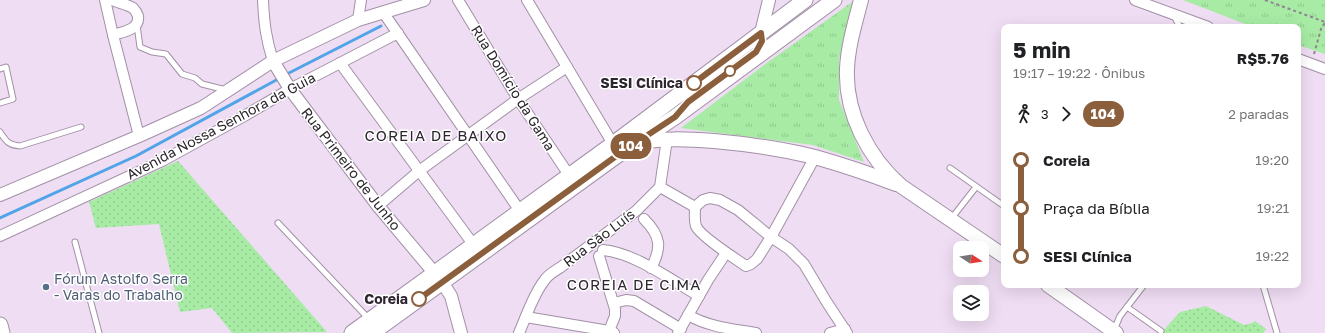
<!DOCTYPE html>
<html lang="pt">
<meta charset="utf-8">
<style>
body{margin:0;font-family:"Golos Text",sans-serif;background:#f2f2f2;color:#202124;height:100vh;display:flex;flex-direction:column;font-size:15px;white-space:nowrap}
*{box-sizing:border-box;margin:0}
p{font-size:13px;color:#757577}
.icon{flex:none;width:22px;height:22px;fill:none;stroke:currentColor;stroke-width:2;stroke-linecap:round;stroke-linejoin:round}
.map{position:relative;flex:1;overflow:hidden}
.drawer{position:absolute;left:1001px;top:24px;width:300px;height:264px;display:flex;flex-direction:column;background:#fff;border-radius:8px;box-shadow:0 4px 16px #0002}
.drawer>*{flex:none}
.badge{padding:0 8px;border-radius:13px;font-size:14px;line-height:26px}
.needle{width:26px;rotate:102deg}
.controls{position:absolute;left:953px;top:241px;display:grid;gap:8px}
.controls a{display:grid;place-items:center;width:36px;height:36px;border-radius:8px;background:#fff;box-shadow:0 4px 16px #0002;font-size:20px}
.map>.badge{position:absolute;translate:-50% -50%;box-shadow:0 0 0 2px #fff}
.legs{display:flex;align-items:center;gap:6px;height:44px;padding:0 12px;font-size:13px}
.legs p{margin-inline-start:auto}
.headline{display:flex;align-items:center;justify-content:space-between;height:68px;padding:0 12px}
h1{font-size:22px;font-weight:700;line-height:30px}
ul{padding:0 12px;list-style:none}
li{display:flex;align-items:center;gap:14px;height:48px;font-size:15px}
li i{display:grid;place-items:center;width:6px;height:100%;margin:0 5px;background:currentColor}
li i::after{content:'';width:10px;height:10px;margin:-5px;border:3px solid;border-radius:50%;background:#fff}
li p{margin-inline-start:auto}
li:first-child i{background:linear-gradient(#0000 50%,currentColor 0)}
li:last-child i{background:linear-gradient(currentColor 50%,#0000 0)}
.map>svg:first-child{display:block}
</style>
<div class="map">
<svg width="1325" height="333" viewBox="0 0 1325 333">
<defs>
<pattern id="grass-dots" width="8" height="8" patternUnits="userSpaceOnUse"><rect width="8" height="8" fill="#a7eba5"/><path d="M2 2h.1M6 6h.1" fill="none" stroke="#90c98e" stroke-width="1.8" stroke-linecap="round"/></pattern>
<pattern id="park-tufts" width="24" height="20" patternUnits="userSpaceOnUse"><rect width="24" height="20" fill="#a7eba5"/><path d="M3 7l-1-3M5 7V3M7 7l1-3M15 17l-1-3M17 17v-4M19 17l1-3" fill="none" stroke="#90c98e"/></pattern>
</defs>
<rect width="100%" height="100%" fill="#efddf3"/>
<g fill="url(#grass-dots)">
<path d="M178,161L327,332L232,333L212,308L180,312L159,224L96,228L89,202Z"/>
<path d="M1206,306L1244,325L1252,323L1255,321L1266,329L1263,333H1161L1180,312Z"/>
</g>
<g fill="url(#park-tufts)">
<path d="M1183,0H1325V54L1298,45V27H1253Z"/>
<path d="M852,2L839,60V100L864,162L813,145L681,128L764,65Z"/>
</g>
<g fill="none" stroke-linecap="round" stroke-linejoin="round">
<g stroke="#51a4e8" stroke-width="3">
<path d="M285,75L381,26"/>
<path d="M0,218L136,156L280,78"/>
</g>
<g stroke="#a291a6" stroke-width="7">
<g id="service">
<path d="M1174,16L1180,27"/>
<path d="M137,25L140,47L152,52L166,54L182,74L195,78L202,84L226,90"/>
<path d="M0,69L6,67L13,99L0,103"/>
<path d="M0,132C6,141 8,145 20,146L81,127"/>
<path d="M950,168L1004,206"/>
<path d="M951,219L976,187"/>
<path d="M278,223L369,319"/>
<path d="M75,242L99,333"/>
<path d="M1263,285L1277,333"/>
<path d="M1127,307L1161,331"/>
<path d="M1114,330L1120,316L1144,285"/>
</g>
</g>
<g stroke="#a291a6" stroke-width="12">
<g id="minor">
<path d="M105,0L113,35L139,136"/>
<path d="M112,0C118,3 127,4 133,8C135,10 137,13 138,16C140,30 122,32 113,35"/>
<path d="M263,0C264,23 266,39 273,61"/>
<path d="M458,0L518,99L569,175"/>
<path d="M527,0L616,149"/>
<path d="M1135,0L1208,27"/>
<path d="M383,12L520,211"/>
<path d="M358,20L361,0"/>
<path d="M1298,59L1325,69"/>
<path d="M340,63L473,244"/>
<path d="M660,187L695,207L703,200L710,198L720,200L738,210L771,237L789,249L804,264L826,301L847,333"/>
<path d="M378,206L419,171L518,99L567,67"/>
<path d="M695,207C695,213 694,220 696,226C699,235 737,260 746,266L751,264L757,259L771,237L815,157"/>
<path d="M644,219C661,236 662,248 651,268"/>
<path d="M0,236L162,161L246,115L290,89L398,33"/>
<path d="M603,250C635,253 671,280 699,296"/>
<path d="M599,256L615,309V316L609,331"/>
<path d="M614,303L626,300L634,301L681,329"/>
<path d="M688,315C709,327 732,329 756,333"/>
<path d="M526,317L609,331L614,333"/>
<path d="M519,333C526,317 533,295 544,281C548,274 555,271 561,267L636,211L660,187L667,139"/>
<path d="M678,333L708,280L726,253"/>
<path d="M830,333L845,329"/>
</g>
</g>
<g stroke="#a291a6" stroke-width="14">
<g id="tertiary">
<path d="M761,33L769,0"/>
<path d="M273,61L290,89L378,206L442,282L451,296L461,333"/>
<path d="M0,195L139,136L201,108L273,61L358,20L424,0"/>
</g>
</g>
<g stroke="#a291a6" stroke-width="16">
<g id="secondary">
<path d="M861,0C855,23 848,46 847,69C845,114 869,158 901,186L1004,256"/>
<path d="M635,143C662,138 687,139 714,141C748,144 782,149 815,157C843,165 870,174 896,184"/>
<path d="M1048,285L1116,333"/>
</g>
</g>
<g stroke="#a291a6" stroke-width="17">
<g id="primary">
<path d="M0,325L2,333"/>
<path d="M352,333L613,144L805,0"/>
<path d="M372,333L619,154L675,117L834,0"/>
</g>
</g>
<g stroke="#8f8292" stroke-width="2" stroke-dasharray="3 3" stroke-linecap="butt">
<path d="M1265,0L1325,22"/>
<path d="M1314,54L1321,29L1325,23"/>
</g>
<use href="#service" stroke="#fff" stroke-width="5"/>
<use href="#minor" stroke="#fff" stroke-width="10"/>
<use href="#tertiary" stroke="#fff" stroke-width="12"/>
<use href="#secondary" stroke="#fff" stroke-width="14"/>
<use href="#primary" stroke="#fff" stroke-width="15"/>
</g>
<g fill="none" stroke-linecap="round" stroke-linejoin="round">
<g stroke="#fff" stroke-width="9">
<path id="line-1" d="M419,299L619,154L675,117L688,102L756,52L762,41L761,33L694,83"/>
</g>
<use href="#line-1" stroke="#8b5e3c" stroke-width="6"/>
</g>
<g fill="#fff" stroke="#8b5e3c" stroke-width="2">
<circle cx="730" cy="71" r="5"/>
<circle cx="694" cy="83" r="7"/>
<circle cx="419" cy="299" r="7"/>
</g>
<circle fill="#5c6f8a" stroke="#fff" stroke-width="1.5" cx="46" cy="287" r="4"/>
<g text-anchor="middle" stroke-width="3" stroke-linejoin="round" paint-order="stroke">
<g font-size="14" font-weight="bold" fill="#2d262e" stroke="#fff" text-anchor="end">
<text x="683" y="88">SESI Clínica</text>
<text x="408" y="304">Coreia</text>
</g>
<g font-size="14" fill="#2d262e" stroke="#fff">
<text transform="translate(513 88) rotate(58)" y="5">Rua Domício da Gama</text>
<text transform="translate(221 126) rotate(-28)" y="5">Avenida Nossa Senhora da Guia</text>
<text transform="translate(351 169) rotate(52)" y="5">Rua Primeiro de Junho</text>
<text transform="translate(599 238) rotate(-37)" y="5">Rua São Luís</text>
</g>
<g font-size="14" fill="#4e5e75" stroke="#fff" text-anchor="start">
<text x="54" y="284">Fórum Astolfo Serra<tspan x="54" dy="16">- Varas do Trabalho</tspan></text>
</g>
<g font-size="15" letter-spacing="1" fill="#2d262e" stroke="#fff">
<text x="436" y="141">COREIA DE BAIXO</text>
<text x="634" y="290">COREIA DE CIMA</text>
</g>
</g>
</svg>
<div class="controls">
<a><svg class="needle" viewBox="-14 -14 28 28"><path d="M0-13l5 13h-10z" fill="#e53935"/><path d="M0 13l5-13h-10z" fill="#757577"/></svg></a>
<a><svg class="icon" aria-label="layers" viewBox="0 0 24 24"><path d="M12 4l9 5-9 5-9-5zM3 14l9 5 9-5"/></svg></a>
</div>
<b class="badge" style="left:631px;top:146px;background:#8b5e3c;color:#fff">104</b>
<section class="drawer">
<div class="headline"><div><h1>5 min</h1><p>19:17 – 19:22 · Ônibus</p></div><b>R$5.76</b></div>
<div class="legs"><svg class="icon" aria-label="walk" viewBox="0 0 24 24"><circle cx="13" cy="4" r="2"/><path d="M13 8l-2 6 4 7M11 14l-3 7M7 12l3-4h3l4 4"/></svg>3<svg class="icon" aria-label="forward" viewBox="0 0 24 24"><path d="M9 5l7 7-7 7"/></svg><b class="badge" style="background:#8b5e3c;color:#fff">104</b><p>2 paradas</p></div>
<ul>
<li><i style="color:#8b5e3c"></i><b>Coreia</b><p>19:20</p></li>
<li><i style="color:#8b5e3c"></i><span>Praça da Bíblia</span><p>19:21</p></li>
<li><i style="color:#8b5e3c"></i><b>SESI Clínica</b><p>19:22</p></li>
</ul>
</section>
</div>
